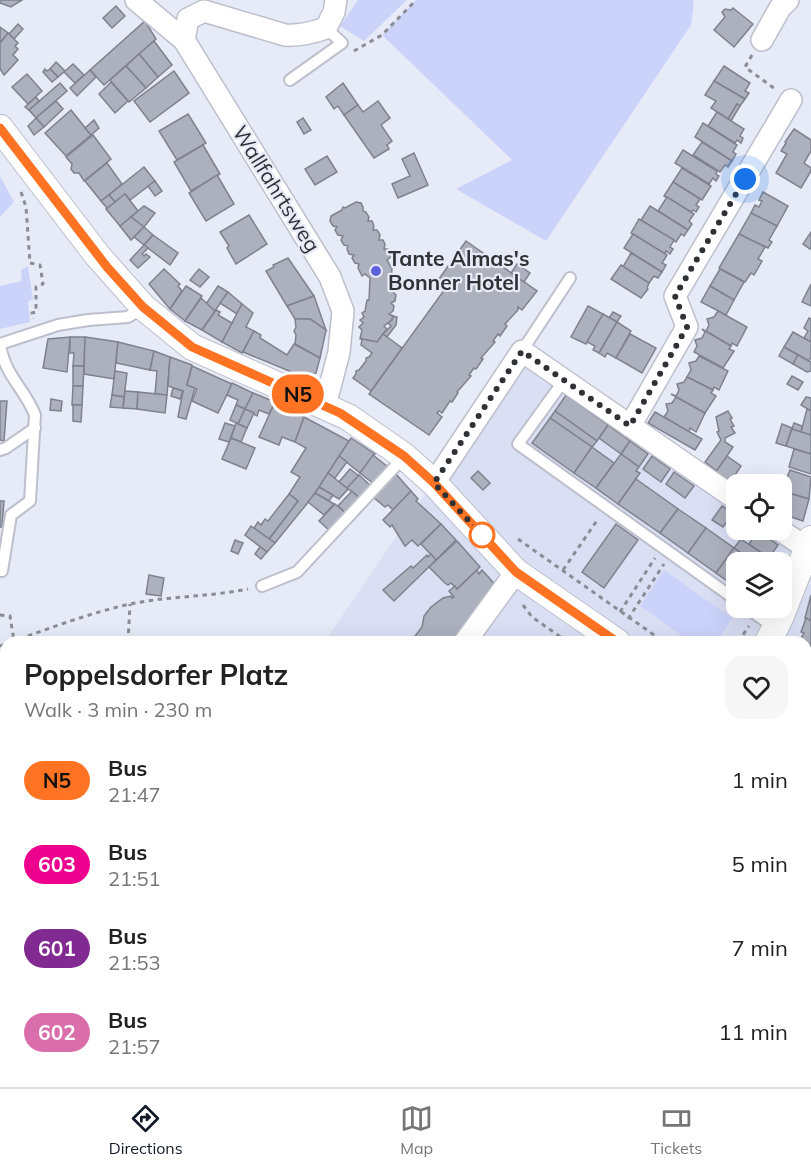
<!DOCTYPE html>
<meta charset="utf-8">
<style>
body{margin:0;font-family:Mulish,sans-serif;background:#f6f6f6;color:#222;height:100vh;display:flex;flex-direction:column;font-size:22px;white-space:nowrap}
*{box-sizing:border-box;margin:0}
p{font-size:20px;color:#767676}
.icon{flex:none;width:33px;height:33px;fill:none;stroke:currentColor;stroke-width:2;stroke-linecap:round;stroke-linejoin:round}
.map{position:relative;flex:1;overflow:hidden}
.sheet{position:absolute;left:0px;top:636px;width:812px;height:452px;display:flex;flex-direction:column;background:#fff;border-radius:18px 18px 0 0;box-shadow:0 6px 24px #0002}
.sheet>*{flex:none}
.badge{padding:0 12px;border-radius:20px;font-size:21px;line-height:39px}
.buttons{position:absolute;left:726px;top:474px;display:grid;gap:12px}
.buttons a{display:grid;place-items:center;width:66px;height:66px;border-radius:12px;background:#fff;box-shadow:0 6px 24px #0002;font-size:30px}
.you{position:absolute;width:30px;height:30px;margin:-15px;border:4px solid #fff;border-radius:50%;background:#1a73e8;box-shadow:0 0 0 9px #1a73e833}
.map>.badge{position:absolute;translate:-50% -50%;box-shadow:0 0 0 3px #fff}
.round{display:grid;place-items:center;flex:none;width:63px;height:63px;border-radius:18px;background:#f6f6f6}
.headline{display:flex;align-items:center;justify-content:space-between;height:102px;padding:0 24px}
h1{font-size:28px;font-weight:700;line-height:45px}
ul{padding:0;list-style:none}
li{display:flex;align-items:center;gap:18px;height:84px;padding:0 24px}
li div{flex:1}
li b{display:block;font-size:22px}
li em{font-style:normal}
li .badge{min-width:66px;font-weight:700;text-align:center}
.dock{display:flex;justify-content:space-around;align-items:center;height:84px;border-top:2px solid #e0e0e0;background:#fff;font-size:16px;color:#767676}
.dock a{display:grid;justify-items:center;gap:3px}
.dock .active{color:#111827}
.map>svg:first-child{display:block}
</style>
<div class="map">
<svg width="811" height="1087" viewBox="0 0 811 1087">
<rect width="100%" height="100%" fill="#e7eaf7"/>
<g fill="#dbdff4" fill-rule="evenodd">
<path d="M523,351L736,505V530H770L811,559V912L806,908V642L325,641ZM736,562H782V608H736Z"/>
<path d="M514,1082H679L686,1087H520Z"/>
<path d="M713,1082H759L765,1086L709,1087Z"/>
</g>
<g fill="#ccd3fb">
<path d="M358,0H407L364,41L340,26Z"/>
<path d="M416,0H694L691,25L546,241L456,189L512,160L382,35Z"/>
<path d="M0,176L14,202L0,217Z"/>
<path d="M28,266L33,299L28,302L30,322L0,329V286L22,281L21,270Z"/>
<path d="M664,570L732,618L716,642H691L640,606Z"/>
<path d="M0,657L6,661V803L0,812Z"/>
<path d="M808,1054L811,1057V1087H781L786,1082H806V1057Z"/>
</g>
<g fill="#adb0bd" stroke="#7f828e" stroke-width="1.5">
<path d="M0,0H22L11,7L0,3Z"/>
<path d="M116,6L125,16L112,28L103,18Z"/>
<path d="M733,8L753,24L734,47L714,30L725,17L722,12L725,9L731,10Z"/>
<path d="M145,21L156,39L104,85L90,70Z"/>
<path d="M18,24L23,29L14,39L9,34Z"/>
<path d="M0,27L8,33L0,43Z"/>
<path d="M8,33L18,43L15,46L18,49L13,55L18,60L4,75L0,69V43Z"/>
<path d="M154,41L172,65L158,77L139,54Z"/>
<path d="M139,54L158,77L146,88L126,66Z"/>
<path d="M56,62L65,71L58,77L50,69Z"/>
<path d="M73,64L84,75L75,83L64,72Z"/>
<path d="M126,66L146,88L129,102L110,80Z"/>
<path d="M724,66L750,83L745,91L749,93L745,99L714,81Z"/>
<path d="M45,69L47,71L50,69L58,77L52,82L43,72Z"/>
<path d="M90,70L96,77L77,96L70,88Z"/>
<path d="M174,71L189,93L150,122L134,101Z"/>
<path d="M27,74L42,91L28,104L12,87Z"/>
<path d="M714,81L745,99L740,106L737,104L728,119L711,108L716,101L705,95Z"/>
<path d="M111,82L128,101L115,113L99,94Z"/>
<path d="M60,83L67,91L36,118L29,110Z"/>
<path d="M343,83L358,105L344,115L338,106L334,109L326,97Z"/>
<path d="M36,97L39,101L29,110L25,107Z"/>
<path d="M56,101L63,109L44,127L36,118Z"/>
<path d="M378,101L390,118L381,125L392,141L387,145L389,149L374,158L344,115L358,105L363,112Z"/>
<path d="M737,104L740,106L731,121L728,119Z"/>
<path d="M71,110L91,135L66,156L45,133Z"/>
<path d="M717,112L744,129L740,136L743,138L741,143L737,140L735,143L708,126Z"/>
<path d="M188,114L206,143L177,160L159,131Z"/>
<path d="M36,118L44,127L34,135L28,126Z"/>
<path d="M303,118L311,130L304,134L297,122Z"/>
<path d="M94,120L99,128L91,135L85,128Z"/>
<path d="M703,123L737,145L733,152L736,154L732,161L695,137Z"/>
<path d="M794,129L811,140V151L804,163L811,168V171L801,188L776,173L787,154L781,151L786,143L785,142Z"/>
<path d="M93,135L111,159L84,181L79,173H74L71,169L72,164L66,157Z"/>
<path d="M702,142L732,161L728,167L725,165L720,172L693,155Z"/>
<path d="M203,145L220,174L191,191L174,162Z"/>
<path d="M683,150L717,171L716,174L719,176L716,181L713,178L709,184L675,163Z"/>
<path d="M414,153L428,185L398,198L392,184L410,176L402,159Z"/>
<path d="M327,156L337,172L315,185L305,169Z"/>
<path d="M107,163L122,184L101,201L85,181Z"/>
<path d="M144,167L155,181L130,200L125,194L115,202L109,195Z"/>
<path d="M682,168L711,186L702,200L673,182Z"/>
<path d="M217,175L234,204L206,221L189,193Z"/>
<path d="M155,181L162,191L155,196L148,186Z"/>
<path d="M673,182L700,199L696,205L699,207L696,212L693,210L691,212L664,196Z"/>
<path d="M763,192L788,206L777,226L751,213L755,205L759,207L762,201L759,200Z"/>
<path d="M125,194L138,211L120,226L106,209Z"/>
<path d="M109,195L115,202L107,208L101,201Z"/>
<path d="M667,197L694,214L689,221L692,224L688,230L658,211Z"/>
<path d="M356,202L361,203L363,207V211L366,212L369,217L368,221H372L374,226L373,230H377L380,235L379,240H383L385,244L384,249H388L392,256L387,260L392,269L391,280H395L397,284V290L393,292L396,295L395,301L391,303L394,306L393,311L389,314L393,316L392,320L384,326L387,329L377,342L360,339L362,330L359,327L363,323L360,320L364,317L362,313L365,311L367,300H369L370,278L365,274L362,276L358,268L359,264L355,263L352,258L354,255L349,254L347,249L348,246L344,245L341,240L343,236L338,235L335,230L337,227L333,226L330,221L331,216L342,210L343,207L345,208Z"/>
<path d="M144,206L155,213L144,227L131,217Z"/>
<path d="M650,206L688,230L684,236L681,234L676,242L641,220Z"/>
<path d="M751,213L777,226L769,240L772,242L768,248L739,234Z"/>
<path d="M249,215L267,244L236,264L227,248L229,246L220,232Z"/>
<path d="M131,217L144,227L131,240L120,226Z"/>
<path d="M639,219L674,240L670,247L673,249L670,254L666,251L665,254L631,233Z"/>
<path d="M144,227L153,235L144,245L134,237Z"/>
<path d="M811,232V248L810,249L803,244Z"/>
<path d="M633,234L667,255L662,263L666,265L662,272L624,248Z"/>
<path d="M739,234L765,247L758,259L762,261L754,275L751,273L745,282L719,268Z"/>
<path d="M153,235L178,253L170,265L144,245Z"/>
<path d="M466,241L537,291L522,310L518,307V310L505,324L507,326L500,336L498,334L493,341L495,342L481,358L483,359L476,369L474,368L469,375L471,376L457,392L458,393L452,402L450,401L442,413L439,411L437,413L442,417L429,435L369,394L445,289L436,283Z"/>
<path d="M144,245L148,248L142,254L144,256L146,254L150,257L138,268L130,260Z"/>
<path d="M631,253L662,272L658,278L654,276L649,283L623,267Z"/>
<path d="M288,258L314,296L287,306L266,271L274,267L273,265Z"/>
<path d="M517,264L530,273L524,282L511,273Z"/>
<path d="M621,265L649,283L647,288L648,289L641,298L611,279Z"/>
<path d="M164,269L180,284L178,286L182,291L170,309L149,284Z"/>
<path d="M199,269L209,277L200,287L190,280Z"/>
<path d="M720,269L744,282L734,300L710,286Z"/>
<path d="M811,284V306L802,302Z"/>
<path d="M186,286L202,296L185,321L170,309Z"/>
<path d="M218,286L228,292L215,311L206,304Z"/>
<path d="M710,286L734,300L726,315L701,302Z"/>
<path d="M228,292L242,304L237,314L220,303Z"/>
<path d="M314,296L326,330L310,319H295L287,306Z"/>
<path d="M201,298L215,311L202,330L185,321Z"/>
<path d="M242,304L253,313L246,327L254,331L242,353L222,342Z"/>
<path d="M588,306L603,314L586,344L571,337Z"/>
<path d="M216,310L220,312L218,315L232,323L222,342L202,330Z"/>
<path d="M718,311L747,327L737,346L732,343L731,346L706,331L709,325L707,319L714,317Z"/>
<path d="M613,312L621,316L617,322L609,318Z"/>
<path d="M603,314L617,322L599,353L593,350L595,346L587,342Z"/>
<path d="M393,316L397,317L396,325L387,337L383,334L391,326L388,323L392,320Z"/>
<path d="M809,318L811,319V342L804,338L808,331L804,328Z"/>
<path d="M295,319H310L326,330L320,358L295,344L296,335L294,331L296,327Z"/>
<path d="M617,322L631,331L616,358L607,353L605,357L599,353Z"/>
<path d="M702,329L731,346L729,349L734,351L723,368L694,352L697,346L695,340L702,338L705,332Z"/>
<path d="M254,331L261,335L260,338L287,355L294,344L320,358L316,373L306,378L243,352Z"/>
<path d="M793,332L811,342V357L809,361L784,347Z"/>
<path d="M383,334L402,348L371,391L353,378L356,374V371L359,370L366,361V358L369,357L372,353L361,345L362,339L377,342Z"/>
<path d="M630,334L656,348L642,373L616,358Z"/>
<path d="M70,337L67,372L43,368L48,339Z"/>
<path d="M70,337H85L84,366H73L74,353H70Z"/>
<path d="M85,337L118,342L114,379L84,374Z"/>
<path d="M118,342L154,351L150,370L116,363Z"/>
<path d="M784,347L798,355L793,364L779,356Z"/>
<path d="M154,351L170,357L167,395L155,394L157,371L150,370Z"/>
<path d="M798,355L811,362V371L807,372L793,364Z"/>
<path d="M699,356L728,371L719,390L714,387L713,390L687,377L691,370L689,363L696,361Z"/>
<path d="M170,357L192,365L187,385L195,388L186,419L178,417L183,391L168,386Z"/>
<path d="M73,366H84L83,386H73Z"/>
<path d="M192,366L232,384L218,413L192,401L197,389L187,385Z"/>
<path d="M115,371L127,373L124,397L112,395Z"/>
<path d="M792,376L803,382L798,390L787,384Z"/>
<path d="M687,377L713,390L711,393L716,396L705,413L671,394L676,396L679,390L677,384L684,382Z"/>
<path d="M232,383L253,393L245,409L236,405L238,400L227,395Z"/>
<path d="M73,386H83L82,405H72Z"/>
<path d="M173,388L183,391L180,399L171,396Z"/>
<path d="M125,391L138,392L137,409L123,408Z"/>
<path d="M138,392L167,395L165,413L137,409Z"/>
<path d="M253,393L275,402L269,414L259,410L257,416L245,409Z"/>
<path d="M112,395L124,397L123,408L110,407Z"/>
<path d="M566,395L608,425L597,441L555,411Z"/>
<path d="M676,397L705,413L696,432L690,428L689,432L664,417L668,411L666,404L672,403Z"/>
<path d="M806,397L811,398V411L801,405Z"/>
<path d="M51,399L62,401L61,411L50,410Z"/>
<path d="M0,401H7L4,441L0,440Z"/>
<path d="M275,402L304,417L295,442L282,437L279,445L259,437Z"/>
<path d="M73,405H82L81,422L73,421Z"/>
<path d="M236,405L245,409L238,424L230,420Z"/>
<path d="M245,409L254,413L247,428L238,424Z"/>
<path d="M807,409L811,411V435L801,432Z"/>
<path d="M555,411L597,441L592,447L550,418Z"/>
<path d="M728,411L732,418L730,419L734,426L731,427L735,433L725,438V442L733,447L717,471L705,462L721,440L717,432L719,431L716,417Z"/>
<path d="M655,412L702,439L695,450L648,423Z"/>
<path d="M304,417L349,441L314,495L275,543L269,539L298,501L289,494L300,477L291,472L306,448L295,442Z"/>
<path d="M550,418L592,447L574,473L532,443Z"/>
<path d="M225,423L235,426L229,442L219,439Z"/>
<path d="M236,423L247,428L241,442L231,438Z"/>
<path d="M794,423L802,426L801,432L792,429Z"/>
<path d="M782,424L792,428L786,446L776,443Z"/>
<path d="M608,425L630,441L621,454L599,438Z"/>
<path d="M792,429L811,435V454L786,446Z"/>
<path d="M231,438L255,448L246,469L222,459Z"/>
<path d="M351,438L375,454L360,473L339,456Z"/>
<path d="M630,441L648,454L639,467L621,454Z"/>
<path d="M592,447L614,463L596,488L574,473Z"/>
<path d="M794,449L811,454V474L789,467Z"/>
<path d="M621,454L639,467L636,471L640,473L618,504L596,488Z"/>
<path d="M373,455L388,467L374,484L360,473Z"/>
<path d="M339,456L347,462L335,478L328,473Z"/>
<path d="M652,456L670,469L661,482L643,469Z"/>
<path d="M727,456L741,466L730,483L715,473Z"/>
<path d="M350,469L359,476L347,488L339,482Z"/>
<path d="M790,470L811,477L809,499L782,491Z"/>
<path d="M478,471L490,483L483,490L471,478Z"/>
<path d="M674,472L694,486L685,498L666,484Z"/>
<path d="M328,473L348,489L339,499L319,487Z"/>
<path d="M395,473L411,491L393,510L388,505L385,507L373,497Z"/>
<path d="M359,475L372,487L361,499L347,488Z"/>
<path d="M770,475L782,479L781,483L785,484L782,491V484H767Z"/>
<path d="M636,479L678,509L660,533L618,504Z"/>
<path d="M319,487L333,495L329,501L315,493Z"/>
<path d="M352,491L360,499L346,513L338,506Z"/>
<path d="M411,491L418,499L416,501L441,524L418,546L412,540L405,546L392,525L390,527L383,520Z"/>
<path d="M782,491L809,499L803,521L782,514Z"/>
<path d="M315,493L334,504L324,515L308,502Z"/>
<path d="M289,494L298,501L269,539L254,528L258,522L261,525L265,519L268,521Z"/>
<path d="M0,501H4L2,527H0Z"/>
<path d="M335,504L347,514L331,532L319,521Z"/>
<path d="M722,506L733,513L723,527L712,520Z"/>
<path d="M678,509L706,528L688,553L660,533Z"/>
<path d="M736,520V530H747L740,539L729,531Z"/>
<path d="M441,524L456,540L436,560L421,544Z"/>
<path d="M616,524L638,540L604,588L582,572Z"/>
<path d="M251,526L275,543L267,552L245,535Z"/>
<path d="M706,528L734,548L716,573L688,553Z"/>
<path d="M758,531L778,545L769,558L749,544Z"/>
<path d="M741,539L769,558L766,562H754L734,548Z"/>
<path d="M235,540L243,543L238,554L231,551Z"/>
<path d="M457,541L480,567L457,589L451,583L448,585L445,583L429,567Z"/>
<path d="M260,547L267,552L261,559L255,554Z"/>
<path d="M734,548L754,562H736V587L716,573Z"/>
<path d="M431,554L436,560L394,601L383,590L411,566L413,568L427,555L428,557Z"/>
<path d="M477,570L479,574L482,570L499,589L479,608L453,642H423L415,636L422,627L424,616L431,607L443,598L451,596L452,598L454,597L449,591L455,586L457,589Z"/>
<path d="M149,575L164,578L161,596L146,594Z"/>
<path d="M811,595V621L805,618Z"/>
<path d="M806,618L811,621V677L806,675V642H799L804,633L801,632Z"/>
<path d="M806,675L811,677V707L806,713Z"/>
<path d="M811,707V731L806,727V713Z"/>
<path d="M811,804V844L806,851V812Z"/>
<path d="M811,844V867L806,876V853Z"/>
<path d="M811,895V911L810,912L806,909V903Z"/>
<path d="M6,964V993L0,989V973Z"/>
<path d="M0,989L6,993V1016L0,1026Z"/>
<path d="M16,1082H26L35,1087H13Z"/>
<path d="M26,1082H47L43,1087H35Z"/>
<path d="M77,1082H105L101,1087H81L76,1083Z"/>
<path d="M105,1082H132L129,1087H101Z"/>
<path d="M132,1082H140L147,1087H129Z"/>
<path d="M225,1082H251L248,1087H230L224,1083Z"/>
<path d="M251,1082H279L276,1087H248Z"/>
<path d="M337,1082H358L364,1087H335Z"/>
<path d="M358,1082H385L379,1087H364Z"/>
<path d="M460,1082H491L497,1087H454Z"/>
<path d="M622,1082H638L634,1087H628Z"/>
</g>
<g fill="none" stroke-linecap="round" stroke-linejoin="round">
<g stroke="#bdbfcc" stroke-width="14">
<g id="service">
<path d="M290,80L342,43L326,28"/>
<path d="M0,344L58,325L88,320L128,317L143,307"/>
<path d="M0,345C6,378 24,387 35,415L30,501L11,515L2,571H0"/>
<path d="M522,351L570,278"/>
<path d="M565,379L518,444L736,600"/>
<path d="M0,450L6,448L35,428"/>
<path d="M262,586L297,572L404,457"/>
<path d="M747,608L775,628"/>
</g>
</g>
<g stroke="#bdbfcc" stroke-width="24">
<g id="minor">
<path d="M136,0L184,40L330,277L343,311L339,352L325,406"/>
<path d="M184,40L188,19L204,11L285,35C300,36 312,33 326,28L334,12L336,0"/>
<path d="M762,40L780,8L788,0"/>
<path d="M630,426L687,327L675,296L791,100"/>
<path d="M434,483L522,351L736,499"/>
<path d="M780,530L808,549"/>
<path d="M465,642L516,572"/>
<path d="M0,1078L6,1068"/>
<path d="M185,1082L192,1087"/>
</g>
</g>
<g stroke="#bdbfcc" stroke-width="28">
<g id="tertiary">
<path d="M0,128L97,255L143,307L192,347L348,417L404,456L434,483L516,572L617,642"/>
<path d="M768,642L780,618L811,539"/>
<path d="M806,770L811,774"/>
<path d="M415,1087L421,1082"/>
</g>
</g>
<g stroke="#8b8d96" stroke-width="3" stroke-dasharray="4.5 4.5" stroke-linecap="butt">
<path d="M354,51L382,35L416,0"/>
<path d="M752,55L745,67L775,89"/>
<path d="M21,192L26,207L30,263L40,265L43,284L36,287V312L32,313L33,319"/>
<path d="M518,539L664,642"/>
<path d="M563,570L598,519"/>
<path d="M523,605L532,617L568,642"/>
<path d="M620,612L655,558"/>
<path d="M0,615L10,616L14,641"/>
<path d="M628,619L664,564"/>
<path d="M11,642C50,628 90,613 130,604C169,596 209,597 248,589"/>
<path d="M128,642L130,604"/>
<path d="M738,642L749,626"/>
<path d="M0,646L6,644"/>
<path d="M806,736L811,740"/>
<path d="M806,1055L811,1061"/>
<path d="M768,1082L774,1087"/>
</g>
<use href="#service" stroke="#fff" stroke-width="10"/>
<use href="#minor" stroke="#fff" stroke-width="21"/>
<use href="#tertiary" stroke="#fff" stroke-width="26"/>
</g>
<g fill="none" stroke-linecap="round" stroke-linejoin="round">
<g stroke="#fff" stroke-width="14">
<path id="line" d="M0,128L107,267L143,307L159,320L192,347L340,413L404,456L434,483L516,572L617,642"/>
</g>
<use href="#line" stroke="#ff7322" stroke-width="9"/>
<path stroke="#303136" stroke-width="6" stroke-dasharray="0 10.8" d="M482,535L434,483L522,351L630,426L687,327L675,296L745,179"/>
</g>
<circle fill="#5d62da" stroke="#e7eaf7" stroke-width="2" cx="376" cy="271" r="6"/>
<circle fill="#fff" stroke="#ff7322" stroke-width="3" cx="482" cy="535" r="12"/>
<g text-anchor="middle" stroke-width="4.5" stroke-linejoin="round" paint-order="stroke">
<g font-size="21" fill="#303136" stroke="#e7eaf7">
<text transform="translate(276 189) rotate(58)" y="7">Wallfahrtsweg</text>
</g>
<g font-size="21" font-weight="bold" fill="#303136" stroke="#e7eaf7" text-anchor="start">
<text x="388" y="266">Tante Almas's<tspan x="388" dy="24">Bonner Hotel</tspan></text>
</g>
</g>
</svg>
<div class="buttons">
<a><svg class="icon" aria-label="locate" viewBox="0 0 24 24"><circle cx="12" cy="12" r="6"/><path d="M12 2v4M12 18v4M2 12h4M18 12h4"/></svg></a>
<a><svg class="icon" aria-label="layers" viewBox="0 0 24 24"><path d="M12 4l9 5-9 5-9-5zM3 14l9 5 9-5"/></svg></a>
</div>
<div class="you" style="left:745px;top:179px"></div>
<b class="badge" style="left:298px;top:394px;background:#ff7322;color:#111">N5</b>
<section class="sheet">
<div class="headline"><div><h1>Poppelsdorfer Platz</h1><p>Walk · 3 min · 230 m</p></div><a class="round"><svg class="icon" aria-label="heart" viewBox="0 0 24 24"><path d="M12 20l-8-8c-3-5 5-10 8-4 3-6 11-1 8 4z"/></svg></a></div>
<ul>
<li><span class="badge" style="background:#ff7322;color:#111">N5</span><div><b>Bus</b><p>21:47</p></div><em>1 min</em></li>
<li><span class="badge" style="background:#ec008d;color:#fff">603</span><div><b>Bus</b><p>21:51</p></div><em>5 min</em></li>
<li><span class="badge" style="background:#812a91;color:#fff">601</span><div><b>Bus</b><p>21:53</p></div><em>7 min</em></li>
<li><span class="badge" style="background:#da6eab;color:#fff">602</span><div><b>Bus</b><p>21:57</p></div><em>11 min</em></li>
</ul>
</section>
</div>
<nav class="dock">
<a class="active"><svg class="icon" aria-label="directions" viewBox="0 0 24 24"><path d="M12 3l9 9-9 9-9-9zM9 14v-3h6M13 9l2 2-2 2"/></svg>Directions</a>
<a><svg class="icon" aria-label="map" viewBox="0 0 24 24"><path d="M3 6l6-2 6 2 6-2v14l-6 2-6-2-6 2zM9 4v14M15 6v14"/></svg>Map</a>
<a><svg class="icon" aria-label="tickets" viewBox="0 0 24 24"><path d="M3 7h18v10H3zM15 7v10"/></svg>Tickets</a>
</nav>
